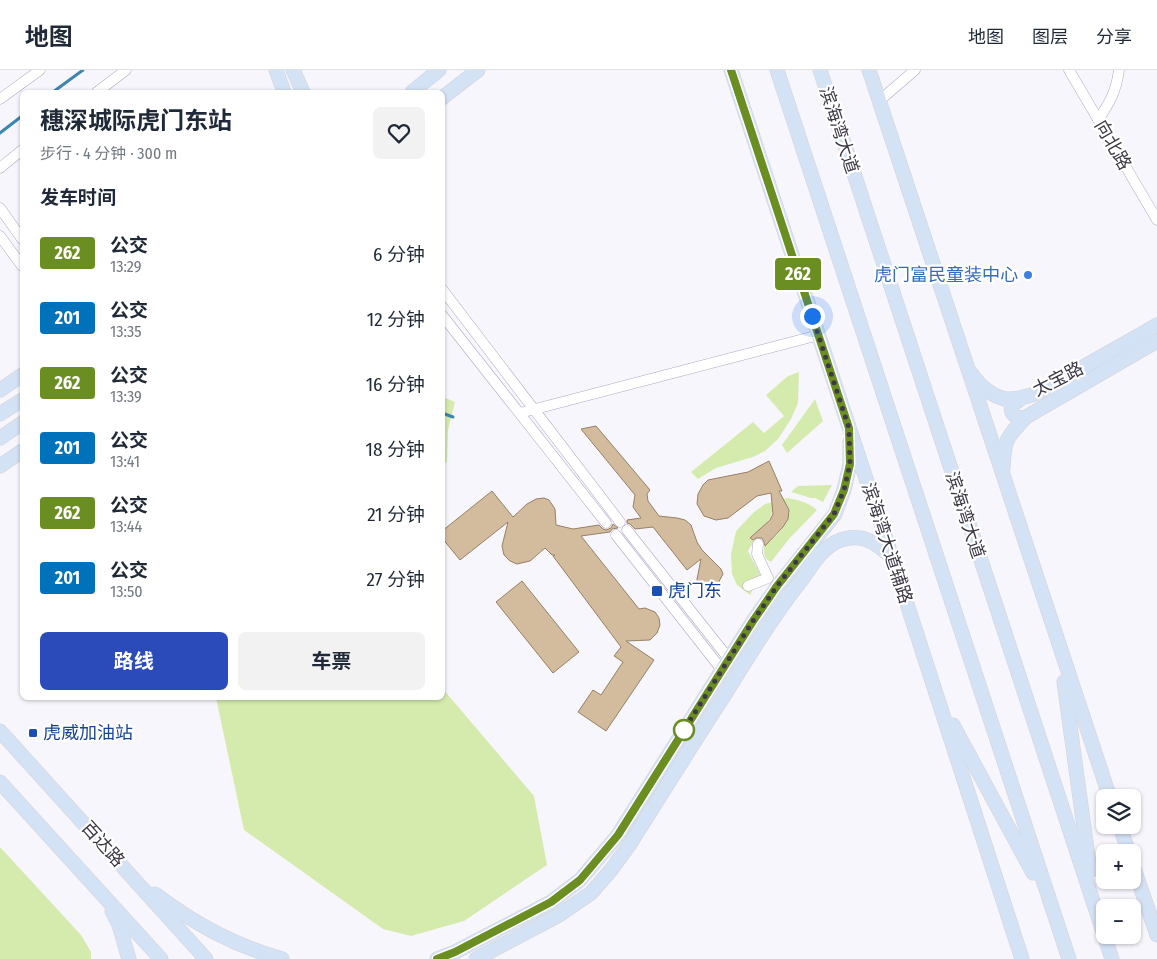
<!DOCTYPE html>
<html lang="zh">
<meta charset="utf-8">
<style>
body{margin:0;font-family:"Fira Sans Condensed","Noto Sans SC",sans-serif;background:#f2f2f3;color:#1f2937;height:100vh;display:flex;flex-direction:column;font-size:19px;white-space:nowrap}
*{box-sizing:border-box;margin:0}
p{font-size:16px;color:#747a83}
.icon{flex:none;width:28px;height:28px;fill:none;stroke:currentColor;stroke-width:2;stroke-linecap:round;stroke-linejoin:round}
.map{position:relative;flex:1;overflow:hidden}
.panel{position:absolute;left:20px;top:20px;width:425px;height:610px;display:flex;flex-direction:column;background:#fff;border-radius:8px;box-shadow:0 1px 4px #0004}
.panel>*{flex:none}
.badge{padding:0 10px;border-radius:4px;font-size:18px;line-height:32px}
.fabs{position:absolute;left:1096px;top:719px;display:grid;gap:10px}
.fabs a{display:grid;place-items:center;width:45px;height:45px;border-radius:8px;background:#fff;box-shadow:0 1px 4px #0004;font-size:25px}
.you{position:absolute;width:25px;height:25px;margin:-12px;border:4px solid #fff;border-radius:50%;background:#1a73e8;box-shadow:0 0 0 8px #1a73e833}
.map>.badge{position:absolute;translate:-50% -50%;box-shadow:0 0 0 2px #fff}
h2{padding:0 20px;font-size:19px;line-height:45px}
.round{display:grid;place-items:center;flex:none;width:52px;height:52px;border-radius:8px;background:#f2f2f3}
.head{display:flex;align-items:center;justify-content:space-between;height:85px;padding:0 20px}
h1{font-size:24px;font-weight:700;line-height:38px}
.primary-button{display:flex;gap:10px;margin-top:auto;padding:10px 20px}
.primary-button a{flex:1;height:58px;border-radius:8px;background:#2b4bba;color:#fff;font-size:20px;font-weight:700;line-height:58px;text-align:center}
.primary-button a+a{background:#f2f2f3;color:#1f2937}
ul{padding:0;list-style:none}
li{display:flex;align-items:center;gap:15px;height:65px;padding:0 20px}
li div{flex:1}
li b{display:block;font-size:19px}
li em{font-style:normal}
li .badge{min-width:55px;font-weight:700;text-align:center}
header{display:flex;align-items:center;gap:30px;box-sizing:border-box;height:70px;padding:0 25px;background:#fff;border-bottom:1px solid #e0e1e3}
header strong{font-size:24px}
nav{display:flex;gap:28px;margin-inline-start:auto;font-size:18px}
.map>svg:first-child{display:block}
</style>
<header>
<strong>地图</strong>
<nav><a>地图</a><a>图层</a><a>分享</a></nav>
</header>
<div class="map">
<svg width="1157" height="889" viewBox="0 0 1157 889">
<rect width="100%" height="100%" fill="#f8f6fd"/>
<g fill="#d5ebad">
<path d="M799,302L798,333L791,349L778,369L765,381L753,387L716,398L698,409L691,402L753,352L764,363L784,346L766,325L788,306Z"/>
<path d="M443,327L455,332L448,360L447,392L443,395Z"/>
<path d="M815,329L823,351L787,383L782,375Z"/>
<path d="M832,415L823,432L815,428H811L791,422L798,416Z"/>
<path d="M787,428C798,430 808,432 817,440L789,469L771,492C764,489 764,484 764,477C773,468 791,455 789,440C788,437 785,432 783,429L772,436C774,452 760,457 750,469L754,471L748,481L761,506L750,525L737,515L732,504L731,484L736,461L753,443L765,434Z"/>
<path d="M443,619L534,726L547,795L464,851L411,866L383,859L244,760L216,628H442Z"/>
<path d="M0,777L81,865L91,882V889H0Z"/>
</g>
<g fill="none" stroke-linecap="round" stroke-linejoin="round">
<g stroke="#3d86ad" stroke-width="3">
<path d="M53,22L83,0"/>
<path d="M0,63L22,46"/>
<path d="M442,343L453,347"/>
</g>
</g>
<g fill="#d3bb9d" stroke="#978064">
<path d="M596,356L650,420L647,424L648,431L659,446L677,448L685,450L691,455L697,472L702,480L721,499L723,504L716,517L708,520H702L698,515L697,509L701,489L687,500L653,457L635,459L630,454L627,453V450L641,448L633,437L635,425L581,359Z"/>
<path d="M769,391L782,421H779L789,440L788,449L783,457L765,476L764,472L762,468H756L753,470L750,468L770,450L773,444L771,423L757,426L728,448L716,450L704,446L697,434L698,424L703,415L708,410L748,402Z"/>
<path d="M492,421L513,447L527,434L536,429L544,428L549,430L555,439L556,455L573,459L599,455L603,459L606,460L611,458L613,454L618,458L612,459L610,462L581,466L639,539L645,538L655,542L659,548L660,555L657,563L650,570L626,571L654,590L606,661L578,642L593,620L601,625L623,592L614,586L621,577L553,486L555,485H552L545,478L530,491L517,494L510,491L504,485L502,476L508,452L460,490L442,468V461Z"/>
<path d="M522,511L579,582L553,603L496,532Z"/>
</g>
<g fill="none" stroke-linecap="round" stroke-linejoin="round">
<g stroke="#b1a6c7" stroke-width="11">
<g id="minor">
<path d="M1069,0L1157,150"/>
<path d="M97,22L126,0"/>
<path d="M0,29L40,0"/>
<path d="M879,31L915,0"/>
<path d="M1098,50C1110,32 1116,22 1119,0"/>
<path d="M0,98L22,80"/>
<path d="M0,138L22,169"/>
<path d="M0,166L22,196"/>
<path d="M442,219L620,452"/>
<path d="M442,245L606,453"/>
<path d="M520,343L819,265"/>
<path d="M627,460L729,589"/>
<path d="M616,465L722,600"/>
<path d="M748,516L768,508L757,484L758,474"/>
</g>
</g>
<g stroke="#d4d3d6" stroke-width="15">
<g id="major">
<path d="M276,0L284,22"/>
<path d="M293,0L303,22"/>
<path d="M731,0L886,469L1022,889"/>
<path d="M777,0L1069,889"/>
<path d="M820,0L1112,889"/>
<path d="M869,0L1110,728"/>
<path d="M412,22L439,0"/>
<path d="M442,28L478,0"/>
<path d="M971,303C978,314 993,328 1007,329C1037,330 1066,307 1090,293C1113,280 1135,268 1157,255"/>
<path d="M0,320L22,305"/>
<path d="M1023,327L1011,336C1011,346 1017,349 1026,347"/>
<path d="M0,344L22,330"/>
<path d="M0,368L22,353"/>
<path d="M0,396L22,381"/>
<path d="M1003,399C1004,370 1006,368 1026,347L1157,271"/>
<path d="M1064,612L1090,801"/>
<path d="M953,655L1033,803"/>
<path d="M0,661L206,889"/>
<path d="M0,712L161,889"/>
<path d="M1119,755L1129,782"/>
<path d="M1132,793L1157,865"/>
<path d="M155,824C195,854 233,875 282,889"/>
<path d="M112,841L119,855L129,889"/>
<path d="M437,889L455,882L551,832L580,810L618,765L753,551L777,517L835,444L844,420L850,394V371"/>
<path d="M476,889L559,845L591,823L611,800L630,774C661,725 692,675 724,626C748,587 772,548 800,512C810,499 820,480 836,472C858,462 874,470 890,486"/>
</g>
</g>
<use href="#minor" stroke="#fff" stroke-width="10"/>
<use href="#major" stroke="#d4e2f5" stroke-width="14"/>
</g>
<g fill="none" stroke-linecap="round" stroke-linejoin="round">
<g stroke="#fff" stroke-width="11">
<path id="line" d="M437,889L455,882L551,832L580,810L618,765L753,551L777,516L834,444L844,420L850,394L849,358L731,0"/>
</g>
<use href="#line" stroke="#6b8e23" stroke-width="8"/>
<path stroke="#3d3846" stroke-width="5" stroke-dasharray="0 9" d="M684,660L680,666L753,551L777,516L834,444L844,420L850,394L849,358L812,246"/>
</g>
<circle fill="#3f7fe0" stroke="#fff" stroke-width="2" cx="1028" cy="205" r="5"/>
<g fill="#1a4fb4" stroke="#fff" stroke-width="2">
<rect x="651" y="515" width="12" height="12" rx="2.5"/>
<rect x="28" y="658" width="10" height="10" rx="2.5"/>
</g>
<circle fill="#fff" stroke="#6b8e23" stroke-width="2.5" cx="684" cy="660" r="10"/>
<g text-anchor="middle" stroke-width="4.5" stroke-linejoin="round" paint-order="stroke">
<g font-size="18" fill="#3d3846" stroke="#fff">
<text transform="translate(839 60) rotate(72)" y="6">滨海湾大道</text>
<text transform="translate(1113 75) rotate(60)" y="6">向北路</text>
<text transform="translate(1058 309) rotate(-27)" y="6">太宝路</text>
<text transform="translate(965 445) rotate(72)" y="6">滨海湾大道</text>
<text transform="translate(887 473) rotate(72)" y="6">滨海湾大道辅路</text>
<text transform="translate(103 774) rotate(48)" y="6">百达路</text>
</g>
<g font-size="18" fill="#366cbe" stroke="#fff" text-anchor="end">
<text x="1018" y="211">虎门富民童装中心</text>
</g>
<g font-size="18" fill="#164399" stroke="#fff" text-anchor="start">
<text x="668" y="527">虎门东</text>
<text x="43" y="669">虎威加油站</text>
</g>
</g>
</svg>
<div class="fabs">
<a><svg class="icon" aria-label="layers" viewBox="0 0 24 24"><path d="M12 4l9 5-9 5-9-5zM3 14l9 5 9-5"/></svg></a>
<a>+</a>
<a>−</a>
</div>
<div class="you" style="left:812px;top:246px"></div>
<b class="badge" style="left:798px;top:204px;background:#6b8e23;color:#fff">262</b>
<section class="panel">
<div class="head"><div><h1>穗深城际虎门东站</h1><p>步行 · 4 分钟 · 300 m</p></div><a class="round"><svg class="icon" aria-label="heart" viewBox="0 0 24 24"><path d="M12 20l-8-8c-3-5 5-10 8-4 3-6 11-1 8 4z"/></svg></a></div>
<h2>发车时间</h2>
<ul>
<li><span class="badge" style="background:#6b8e23;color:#fff">262</span><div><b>公交</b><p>13:29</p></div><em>6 分钟</em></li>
<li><span class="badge" style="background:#0072bc;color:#fff">201</span><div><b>公交</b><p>13:35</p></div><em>12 分钟</em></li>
<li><span class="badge" style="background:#6b8e23;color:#fff">262</span><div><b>公交</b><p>13:39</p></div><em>16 分钟</em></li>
<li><span class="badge" style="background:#0072bc;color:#fff">201</span><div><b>公交</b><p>13:41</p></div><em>18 分钟</em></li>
<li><span class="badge" style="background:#6b8e23;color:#fff">262</span><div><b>公交</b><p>13:44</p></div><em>21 分钟</em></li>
<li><span class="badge" style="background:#0072bc;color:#fff">201</span><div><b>公交</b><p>13:50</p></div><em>27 分钟</em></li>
</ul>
<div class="primary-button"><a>路线</a><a>车票</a></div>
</section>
</div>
